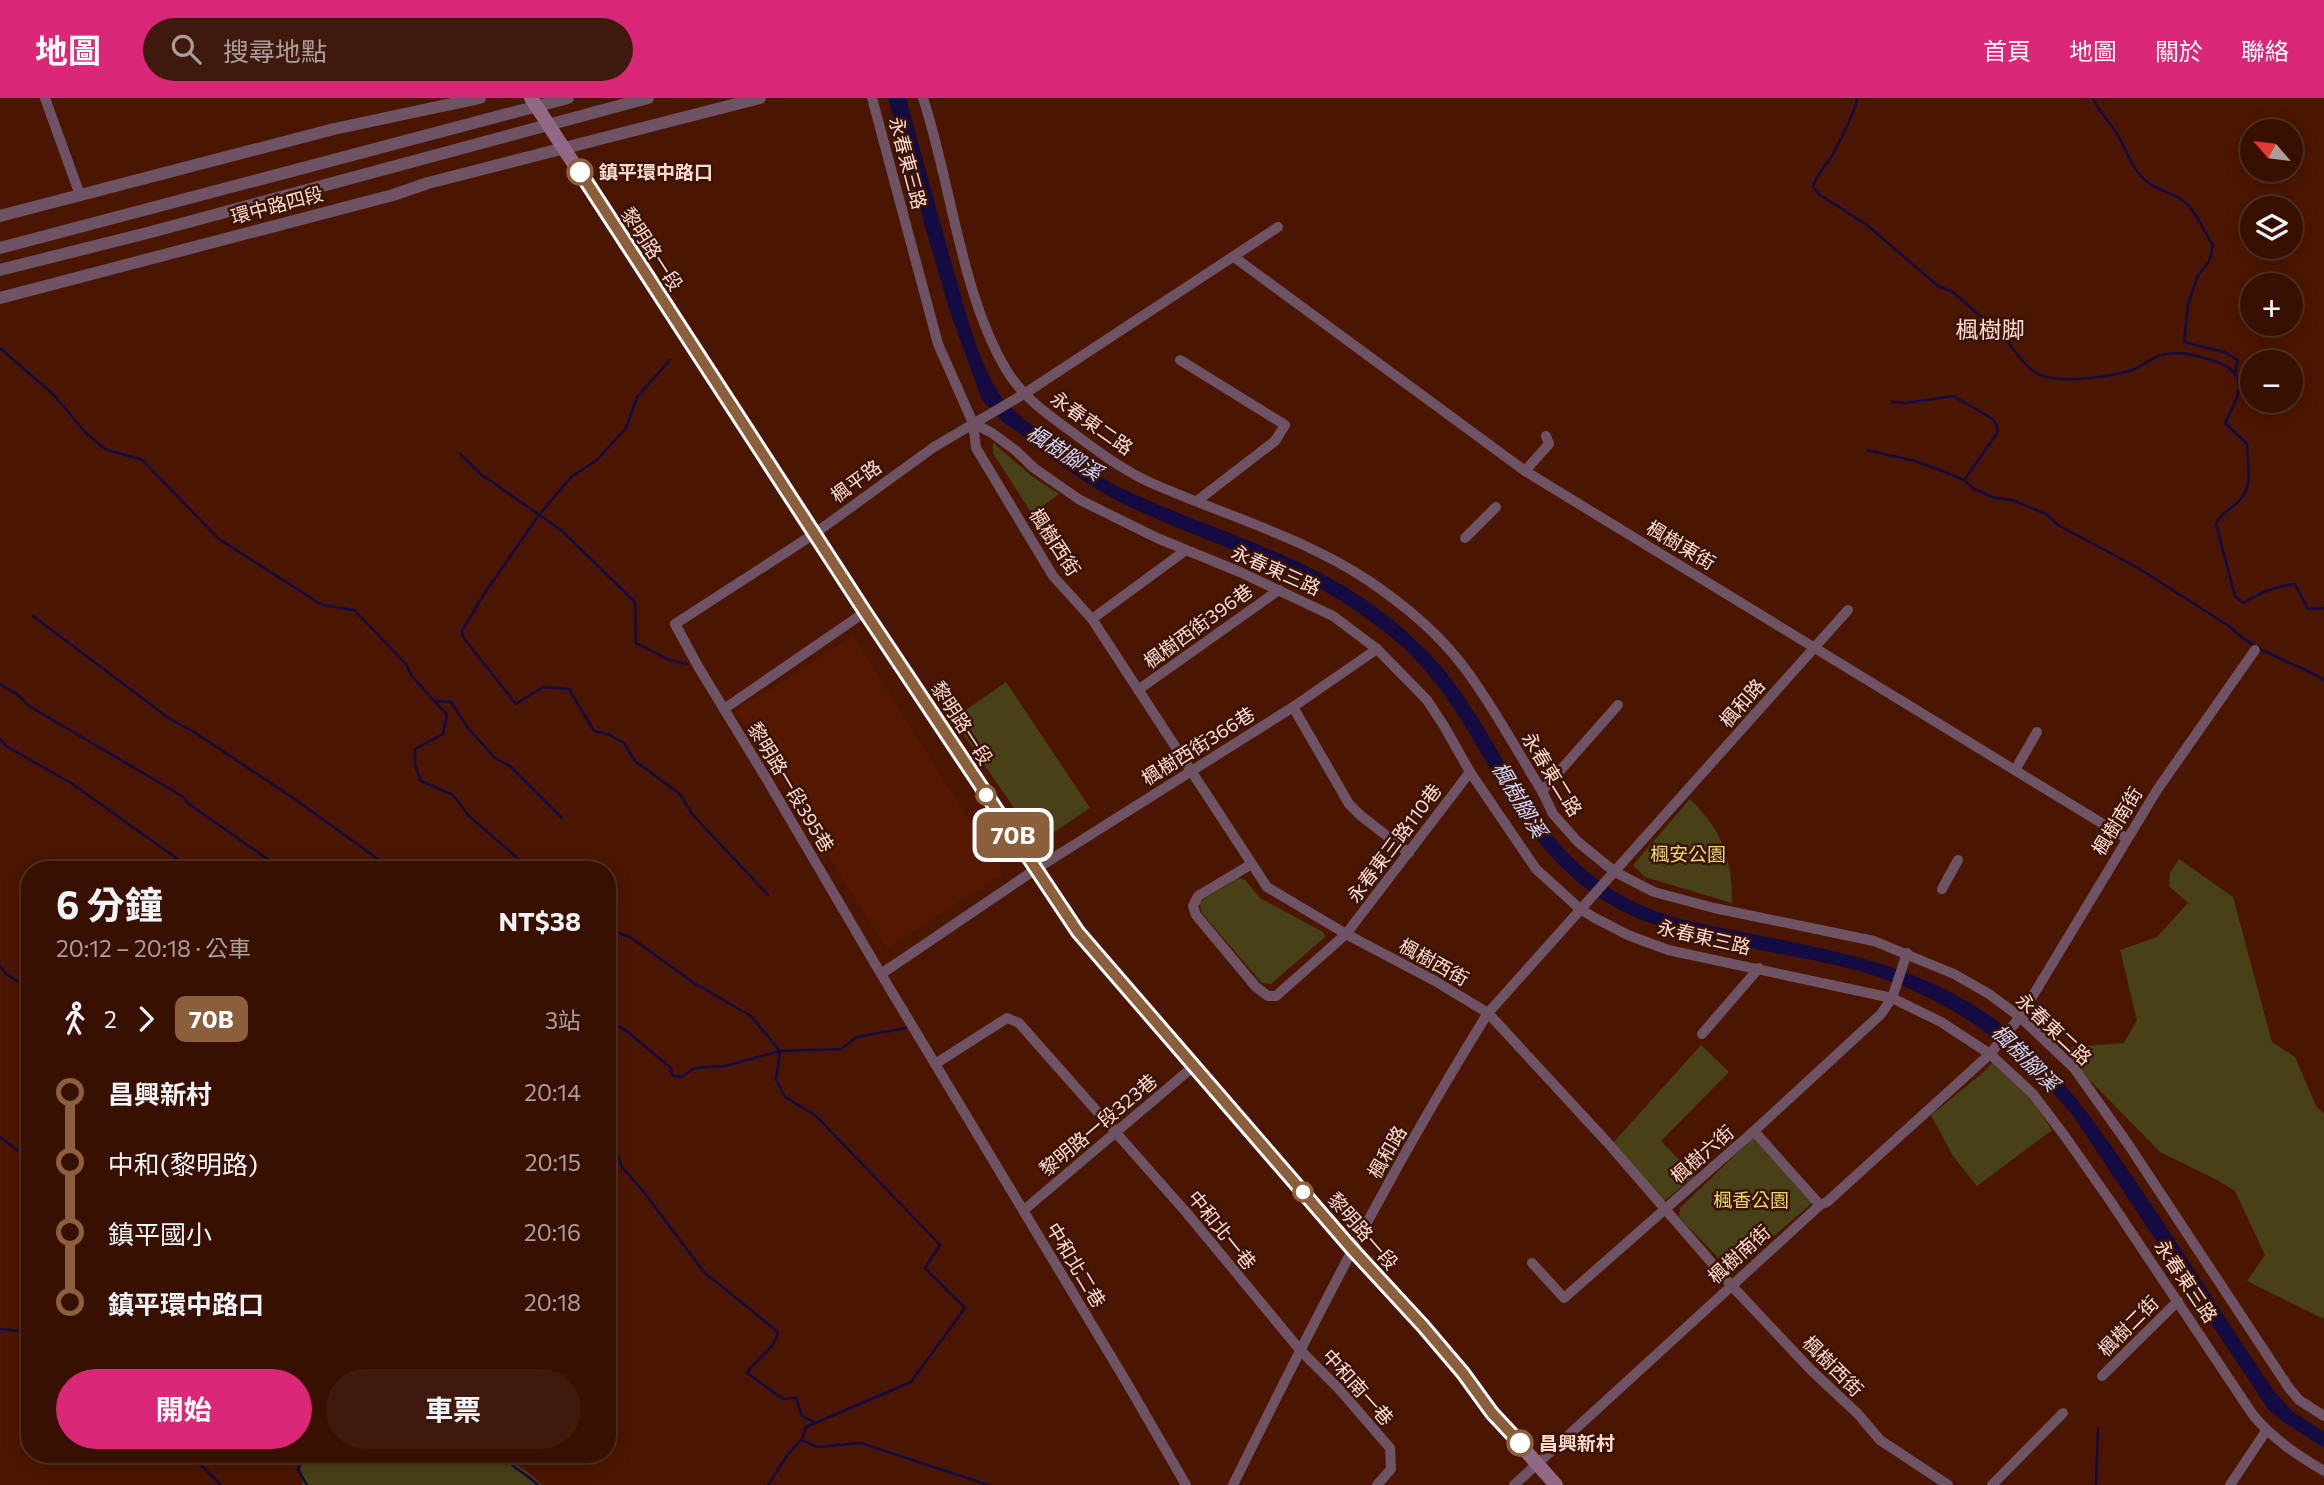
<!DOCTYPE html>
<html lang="zh-TW">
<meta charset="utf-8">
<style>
body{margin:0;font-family:Commissioner,"Noto Sans TC",sans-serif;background:#3f190b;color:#f1f3f6;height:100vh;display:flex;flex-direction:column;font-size:26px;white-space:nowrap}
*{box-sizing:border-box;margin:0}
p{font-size:23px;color:#ab9d99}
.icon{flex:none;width:38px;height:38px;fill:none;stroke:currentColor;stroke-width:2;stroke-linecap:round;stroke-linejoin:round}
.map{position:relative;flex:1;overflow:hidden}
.sheet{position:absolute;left:21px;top:763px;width:595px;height:602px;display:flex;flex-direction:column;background:#381001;border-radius:28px;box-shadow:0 4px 18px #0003,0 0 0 2px #523023}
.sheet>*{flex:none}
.badge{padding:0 14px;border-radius:10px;font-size:24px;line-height:46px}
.needle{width:46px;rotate:298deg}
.buttons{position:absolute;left:2240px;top:21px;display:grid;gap:14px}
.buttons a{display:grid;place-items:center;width:63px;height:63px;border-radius:50%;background:#381001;box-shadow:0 4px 18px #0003,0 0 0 2px #523023;font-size:35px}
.map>.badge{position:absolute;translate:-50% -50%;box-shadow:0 0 0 4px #fff}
.legs{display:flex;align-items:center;gap:10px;height:77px;padding:0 35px;font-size:23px}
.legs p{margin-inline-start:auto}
.head{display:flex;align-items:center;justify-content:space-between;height:119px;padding:0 35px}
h1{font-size:38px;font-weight:700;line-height:52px}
.cta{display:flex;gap:14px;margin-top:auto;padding:14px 35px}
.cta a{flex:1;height:80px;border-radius:42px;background:#db2777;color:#fff;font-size:28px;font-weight:700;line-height:80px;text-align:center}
.cta a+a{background:#3f190b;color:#f1f3f6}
ul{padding:0 35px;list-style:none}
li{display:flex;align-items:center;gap:24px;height:70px;font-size:26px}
li i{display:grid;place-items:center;width:10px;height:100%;margin:0 9px;background:currentColor}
li i::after{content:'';width:18px;height:18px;margin:-9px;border:5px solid;border-radius:50%;background:#381001}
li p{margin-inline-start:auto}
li:first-child i{background:linear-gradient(#0000 50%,currentColor 0)}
li:last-child i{background:linear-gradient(currentColor 50%,#0000 0)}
header{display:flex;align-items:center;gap:42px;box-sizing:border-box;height:98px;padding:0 35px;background:#db2777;color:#fff}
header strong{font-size:33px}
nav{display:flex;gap:38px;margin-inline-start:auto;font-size:24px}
.search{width:490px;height:63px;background:#3f190b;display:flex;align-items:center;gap:18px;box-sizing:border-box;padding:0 24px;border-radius:38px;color:#ab9d99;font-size:26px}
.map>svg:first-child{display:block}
</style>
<header>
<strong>地圖</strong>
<div class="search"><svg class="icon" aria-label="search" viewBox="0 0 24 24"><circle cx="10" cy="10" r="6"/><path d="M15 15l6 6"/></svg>搜尋地點</div>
<nav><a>首頁</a><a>地圖</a><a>關於</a><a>聯絡</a></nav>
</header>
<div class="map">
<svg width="2324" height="1387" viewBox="0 0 2324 1387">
<rect width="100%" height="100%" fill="#4b1601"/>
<path fill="#551901" d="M853,538L1003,776L887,850L736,613Z"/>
<g fill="#484118">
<path d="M993,345L1033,379L1059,396L1032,416L993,355Z"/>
<path d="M1006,584L1090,710L1038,745L953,621Z"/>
<path d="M1690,701C1723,734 1732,760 1732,805L1645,779L1633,767Z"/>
<path d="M2179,761L2233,799L2272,944L2295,959L2316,1008L2324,1016V1221L2247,1183L2265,1157L2235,1093L2217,1082L2160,1054L2071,963V949L2124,945L2137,922L2120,852L2157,839L2188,805L2169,788L2170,775Z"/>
<path d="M1238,780L1245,782L1260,800L1323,834L1325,839L1271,886L1262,885L1202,815L1199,804Z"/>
<path d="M1701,947L1729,974L1661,1043L1695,1078L1664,1103L1613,1045Z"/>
<path d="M1992,965L2031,1001L2052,1032L1977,1088L1953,1058L1931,1017L1985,973Z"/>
<path d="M1754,1039L1812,1105L1737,1170H1728L1679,1119L1680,1110Z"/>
<path d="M298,1356H502C516,1367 530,1374 542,1387H303Z"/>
</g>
<path fill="#130b41" d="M888,0H906C923,61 939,123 957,184C967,218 976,255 994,287C1006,310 1031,327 1051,342C1072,357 1094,376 1117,388C1213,435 1320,457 1402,530C1422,548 1442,567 1457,589C1515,669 1537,754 1632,803C1668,821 1708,827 1747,835C1847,855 1933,869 2015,937C2064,978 2100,1031 2136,1084C2183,1153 2227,1224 2274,1293L2293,1314L2324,1334V1350L2282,1323L2268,1311L2074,1019C2011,943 1943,895 1848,870C1816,862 1783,857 1751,850C1700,839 1648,831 1603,802C1502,739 1482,616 1396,543C1370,522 1344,503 1315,488C1253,456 1185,436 1122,405C1083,386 1048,358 1014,331L1006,327L982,302L950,214Z"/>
<path fill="#4b1601" d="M2003,923L2019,935L2006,952L1991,941Z"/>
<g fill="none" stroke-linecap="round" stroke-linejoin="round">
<g stroke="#130b41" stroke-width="2.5">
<path d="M1857,0C1856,14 1840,42 1833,56C1827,67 1816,76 1813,89L1820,97L1867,127L1938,188L1953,194L1980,218L1998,225C2003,239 2023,268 2037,275C2056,287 2111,279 2132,272C2143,268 2154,257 2166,256C2179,254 2196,257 2208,261C2251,273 2242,292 2225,325L2247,346C2247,364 2254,387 2240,402C2232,411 2221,414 2216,426L2235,498L2243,505C2260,495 2275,488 2295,486L2308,511L2324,510"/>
<path d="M2093,0C2099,14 2109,23 2117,36C2126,51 2131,69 2145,82C2157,93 2171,94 2182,102C2196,112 2203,133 2213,147L2209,164L2198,177L2188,207L2184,244L2224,254L2238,262L2235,274"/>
<path d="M0,250L54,297L86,335L105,351L142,362L219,441L322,507L354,512L406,566L412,578L447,617L443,636L415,651V667L421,683L453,697L469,718L531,772"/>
<path d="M670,262L637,299L626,330L597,362L571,379L539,417L484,496L462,533L463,539L516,606L543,589L569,591L594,633L610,637L624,645L635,663L680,696L692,716L768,797"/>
<path d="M1892,304L1905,305L1953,298L1993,321L1997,328V335L1965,381"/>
<path d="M1867,352L1915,363L1945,374L1964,382L1974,391L1995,400L2012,402L2046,416L2058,427L2138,470L2229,528C2257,556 2291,562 2324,582"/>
<path d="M460,356L482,377L561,432L635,504L636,545L669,562L687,566"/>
<path d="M33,518L170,621L194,634L296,702L393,772"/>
<path d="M0,586L18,597L29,608L182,698L189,706L283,772"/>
<path d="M434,603L451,604L468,630L495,660L510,668L562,720"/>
<path d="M0,641L6,648L71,685L193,772"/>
<path d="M607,831L630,839L694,885L751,918L780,953L776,982L785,999L815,1017L940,1147L925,1170L965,1210L911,1284L806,1329L802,1342L818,1349L861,1345L988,1387"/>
<path d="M0,868L6,876L30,891"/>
<path d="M607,923L624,931L671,970L672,977L681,979L695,970L725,968L780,953L841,951L857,939L906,930"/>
<path d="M607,1027L622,1069L643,1093L704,1174L778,1234C773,1255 758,1257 747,1275L783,1301L796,1300L802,1318L816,1325"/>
<path d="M0,1039L26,1059L30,1070"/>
<path d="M0,1231L30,1234"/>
<path d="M190,1356L221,1387"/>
<path d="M304,1356L298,1372L307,1387"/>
<path d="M503,1356C511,1370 526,1375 538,1387"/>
<path d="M768,1387L788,1356L801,1342"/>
<path d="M2096,1387L2098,1330"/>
</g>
<g stroke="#6d5363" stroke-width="10">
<path d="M45,0L80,97"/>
<path d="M872,0L938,246L973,325L992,335L1015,352L1034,370L1080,402L1157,440L1240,474L1333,518L1377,551L1427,602L1444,628L1470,674L1536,771L1580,811L1595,820L1628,837L1668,852L1892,900L1941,924L1990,956L2033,996L2064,1037L2111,1104L2253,1317C2273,1341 2297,1357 2324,1373"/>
<path d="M923,0C951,85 961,197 1007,273C1023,299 1047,316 1072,334C1096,352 1120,370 1147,383C1220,416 1302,438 1369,483C1403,506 1438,535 1463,568C1493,607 1516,652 1542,693L1553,716L1578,744L1615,774L1654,794L1714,810L1874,843L1954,876L1989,896L2020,919L2074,970L2128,1046L2289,1290L2299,1302L2324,1318"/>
<path d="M1234,159L1525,373L2126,740"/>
<path d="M1180,262L1285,327L1275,343L1197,403"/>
<path d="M973,325L976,350L1053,478L1092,521L1267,789L1346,836L1435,883L1488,915L1607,1044L1731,1187L1811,1272L1858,1316L1880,1342L1948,1387"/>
<path d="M1525,373L1549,346L1546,338"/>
<path d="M1465,440L1496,409"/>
<path d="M1092,521L1186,452"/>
<path d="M1138,592L1279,492"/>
<path d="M1293,609L1349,706L1360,717L1409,755"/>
<path d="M724,611L865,514"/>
<path d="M2015,672L2037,634"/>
<path d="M1542,693L1618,607"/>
<path d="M1250,767L1198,798L1193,808L1196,817L1256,889L1268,898H1276L1346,836L1470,674"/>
<path d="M1942,791L1958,762"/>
<path d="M881,876L1036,771L1293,609L1377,551"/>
<path d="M1702,936L1759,870"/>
<path d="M935,966L1007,920L1019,925L1186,1114L1300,1252L1339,1291L1390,1350L1391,1371L1377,1387"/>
<path d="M1754,1033L1820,1107"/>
<path d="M1024,1112L1194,968"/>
<path d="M1532,1165L1564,1200L1754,1033L1881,916L1892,900L1907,855"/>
<path d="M2102,1278L2178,1203"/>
<path d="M1186,1387L1127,1285L881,876L766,680L699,570L675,526L814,436L934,349L1024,296L1278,129"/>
<path d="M1233,1387C1312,1227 1393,1067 1488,915L1848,512"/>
<path d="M1514,1387L1820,1107L1827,1104L1990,956L2020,919L2157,692L2255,552"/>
<path d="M1992,1387L2063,1315"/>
<path d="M2230,1387L2266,1333"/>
</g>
<g stroke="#6d5363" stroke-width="12">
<path d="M0,118L334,31L480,0"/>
<path d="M0,150L568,0"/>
<path d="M0,172L151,134L648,0"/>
<path d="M0,200L393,97L428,85L760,0"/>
</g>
<path stroke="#926984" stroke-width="14" d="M531,0L865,514L1078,834L1352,1151L1423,1229L1463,1275L1492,1315L1556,1387"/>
</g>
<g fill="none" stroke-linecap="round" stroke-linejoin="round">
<g stroke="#fff" stroke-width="16">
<path id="line-1" d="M580,74L865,514L1078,834L1352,1151L1423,1228L1463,1275L1492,1315L1520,1345"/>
</g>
<use href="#line-1" stroke="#8b5e3c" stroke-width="10"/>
</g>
<g fill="#fff" stroke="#8b5e3c" stroke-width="3.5">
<circle cx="580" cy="74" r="12"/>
<circle cx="986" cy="697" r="9"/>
<circle cx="1303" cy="1094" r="9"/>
<circle cx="1520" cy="1345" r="12"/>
</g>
<g text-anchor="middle" stroke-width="5" stroke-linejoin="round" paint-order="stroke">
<g font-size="19" fill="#ffdbcf" stroke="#391305">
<text transform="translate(908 65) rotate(75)" y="7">永春東三路</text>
<text transform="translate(277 107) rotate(-15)" y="7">環中路四段</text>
<text transform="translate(652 151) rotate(57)" y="7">黎明路一段</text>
<text transform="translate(1092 325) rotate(35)" y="7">永春東二路</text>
<text transform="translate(856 383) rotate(-36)" y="7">楓平路</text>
<text transform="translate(1055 444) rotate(57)" y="7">楓樹西街</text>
<text transform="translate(1681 447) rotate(31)" y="7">楓樹東街</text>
<text transform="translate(1276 472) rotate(24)" y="7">永春東三路</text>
<text transform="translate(1198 528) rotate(-36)" y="7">楓樹西街396巷</text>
<text transform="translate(1742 605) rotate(-49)" y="7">楓和路</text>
<text transform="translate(962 625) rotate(57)" y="7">黎明路一段</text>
<text transform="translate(1198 648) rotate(-32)" y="7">楓樹西街366巷</text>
<text transform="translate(1552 676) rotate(58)" y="7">永春東二路</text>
<text transform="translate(791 689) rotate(59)" y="7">黎明路一段395巷</text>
<text transform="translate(2117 723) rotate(-58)" y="7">楓樹南街</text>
<text transform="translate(1394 745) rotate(-53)" y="7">永春東三路110巷</text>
<text transform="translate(1704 839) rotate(13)" y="7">永春東三路</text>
<text transform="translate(1434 864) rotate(29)" y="7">楓樹西街</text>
<text transform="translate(2054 931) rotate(43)" y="7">永春東二路</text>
<text transform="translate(1098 1027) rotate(-40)" y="7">黎明路一段323巷</text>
<text transform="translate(1387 1054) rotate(-60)" y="7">楓和路</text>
<text transform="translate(1702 1056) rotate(-41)" y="7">楓樹六街</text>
<text transform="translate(1222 1132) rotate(51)" y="7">中和北一巷</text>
<text transform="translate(1363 1133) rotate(49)" y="7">黎明路一段</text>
<text transform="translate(1739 1156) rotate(-42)" y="7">楓樹南街</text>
<text transform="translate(1076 1167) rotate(59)" y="7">中和北二巷</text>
<text transform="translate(2186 1183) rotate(56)" y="7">永春東三路</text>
<text transform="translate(2128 1228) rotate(-45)" y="7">楓樹二街</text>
<text transform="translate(1833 1268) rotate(45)" y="7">楓樹西街</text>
<text transform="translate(1358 1289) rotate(48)" y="7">中和南一巷</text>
</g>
<g font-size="19" font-weight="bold" fill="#ffdbcf" stroke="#391305" text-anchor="start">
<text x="599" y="81">鎮平環中路口</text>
<text x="1539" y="1352">昌興新村</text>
</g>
<g font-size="19" fill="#ebda72" stroke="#391305">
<text x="1688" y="763">楓安公園</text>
<text x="1751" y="1109">楓香公園</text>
</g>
<g font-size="21" font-style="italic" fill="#d3d7fb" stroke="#391305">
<text transform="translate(1064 355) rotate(32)" y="7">楓樹腳溪</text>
<text transform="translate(1519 702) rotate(59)" y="7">楓樹腳溪</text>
<text transform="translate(2025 960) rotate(45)" y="7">楓樹腳溪</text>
</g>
<g font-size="23" fill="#ffdbcf" stroke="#391305">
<text x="1990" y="240">楓樹脚</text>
</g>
</g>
</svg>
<div class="buttons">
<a><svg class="needle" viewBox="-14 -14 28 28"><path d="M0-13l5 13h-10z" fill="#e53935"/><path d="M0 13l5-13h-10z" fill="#ab9d99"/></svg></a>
<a><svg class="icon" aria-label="layers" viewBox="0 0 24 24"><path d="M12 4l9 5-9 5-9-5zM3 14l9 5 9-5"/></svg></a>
<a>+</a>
<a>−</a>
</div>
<b class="badge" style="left:1013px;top:737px;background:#8b5e3c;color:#fff">70B</b>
<section class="sheet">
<div class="head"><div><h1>6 分鐘</h1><p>20:12 – 20:18 · 公車</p></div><b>NT$38</b></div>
<div class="legs"><svg class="icon" aria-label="walk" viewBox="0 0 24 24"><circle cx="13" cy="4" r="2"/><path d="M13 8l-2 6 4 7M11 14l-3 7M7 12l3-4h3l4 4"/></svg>2<svg class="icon" aria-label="forward" viewBox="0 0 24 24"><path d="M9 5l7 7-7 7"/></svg><b class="badge" style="background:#8b5e3c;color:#fff">70B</b><p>3站</p></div>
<ul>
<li><i style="color:#8b5e3c"></i><b>昌興新村</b><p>20:14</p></li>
<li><i style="color:#8b5e3c"></i><span>中和(黎明路)</span><p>20:15</p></li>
<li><i style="color:#8b5e3c"></i><span>鎮平國小</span><p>20:16</p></li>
<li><i style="color:#8b5e3c"></i><b>鎮平環中路口</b><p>20:18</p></li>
</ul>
<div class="cta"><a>開始</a><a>車票</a></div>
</section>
</div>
